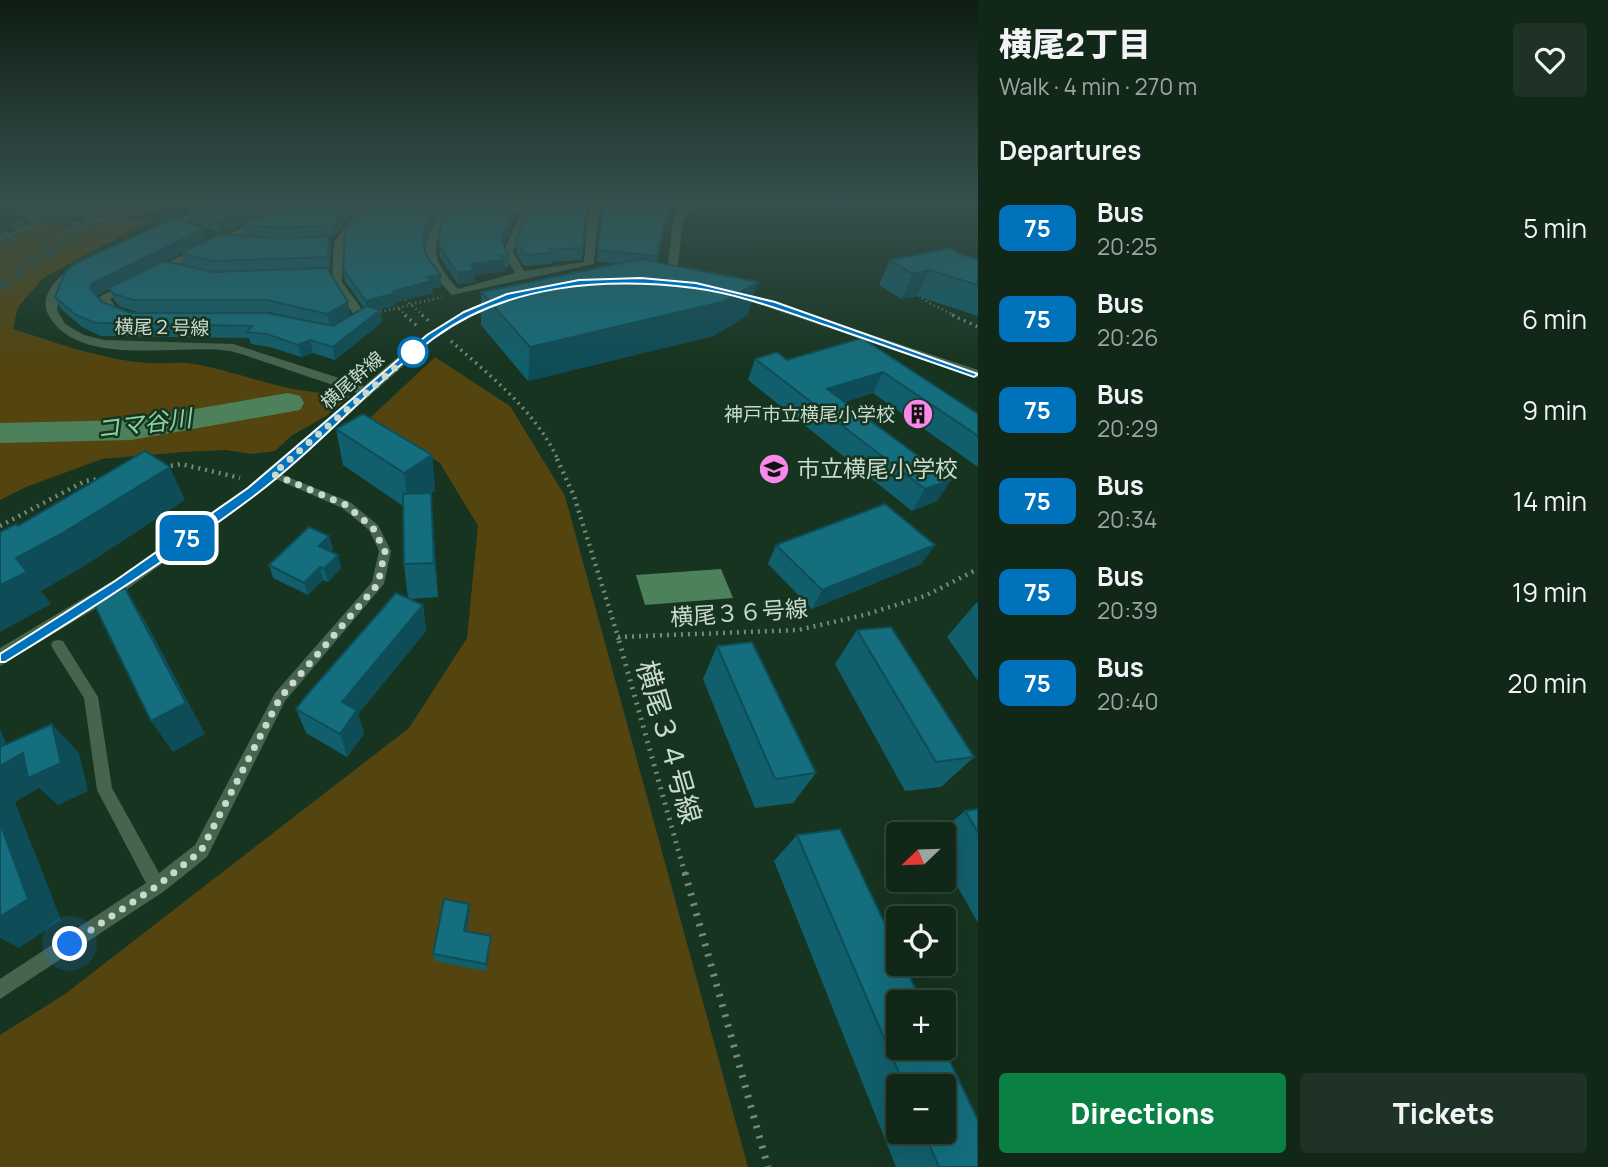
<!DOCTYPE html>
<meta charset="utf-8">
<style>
body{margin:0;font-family:Manrope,"Noto Sans JP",sans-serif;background:#1e3325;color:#f1f3f6;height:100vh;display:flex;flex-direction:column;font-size:26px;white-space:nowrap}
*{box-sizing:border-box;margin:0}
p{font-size:23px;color:#9ca5a2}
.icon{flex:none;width:38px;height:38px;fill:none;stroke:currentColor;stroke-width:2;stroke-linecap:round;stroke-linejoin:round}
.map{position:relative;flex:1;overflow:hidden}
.drawer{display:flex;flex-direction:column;background:#112718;width:630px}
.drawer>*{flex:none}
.badge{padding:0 14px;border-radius:10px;font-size:24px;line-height:46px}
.needle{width:46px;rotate:247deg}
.controls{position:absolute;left:886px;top:822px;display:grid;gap:14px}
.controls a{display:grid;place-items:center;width:70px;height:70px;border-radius:7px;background:#112718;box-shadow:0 7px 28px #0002,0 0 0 2px #304437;font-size:35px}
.you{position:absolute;width:35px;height:35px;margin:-18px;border:5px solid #fff;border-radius:50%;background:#1a73e8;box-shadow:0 0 0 10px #1a73e833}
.map>.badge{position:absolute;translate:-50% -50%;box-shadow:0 0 0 4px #fff}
h2{padding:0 21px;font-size:26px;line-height:63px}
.round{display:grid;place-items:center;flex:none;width:74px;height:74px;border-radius:7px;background:#1e3325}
.head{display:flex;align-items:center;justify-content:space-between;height:119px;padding:0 21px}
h1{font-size:33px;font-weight:800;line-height:52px}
.cta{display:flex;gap:14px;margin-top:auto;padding:14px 21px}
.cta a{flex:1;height:80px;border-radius:7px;background:#0b8043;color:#fff;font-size:28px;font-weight:800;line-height:80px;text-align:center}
.cta a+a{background:#1e3325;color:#f1f3f6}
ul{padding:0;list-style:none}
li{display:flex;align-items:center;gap:21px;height:91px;padding:0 21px}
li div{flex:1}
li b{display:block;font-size:26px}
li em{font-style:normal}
li .badge{min-width:77px;font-weight:700;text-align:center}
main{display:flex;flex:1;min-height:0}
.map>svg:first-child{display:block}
</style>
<main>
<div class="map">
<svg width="978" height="1167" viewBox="0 0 978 1167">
<rect width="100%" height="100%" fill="#173420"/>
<g fill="#54440f">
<path d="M22,202H182L144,215H6Z"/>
<path d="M103,217L148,222L43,278L18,307L13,329C57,343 103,360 149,363C162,364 175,362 187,363C218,367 247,378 276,385C301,392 326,393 351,396L326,416L291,436L275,451L253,454L225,450L184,452L102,459L26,487L0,500V238L35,223L74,226Z"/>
<path d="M435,357L510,406L565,496L748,1167H0V1035L65,994L409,728L467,638L478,526L440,463L370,418Z"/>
</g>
<path fill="#4d815c" d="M721,569L733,598L645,605L636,575Z"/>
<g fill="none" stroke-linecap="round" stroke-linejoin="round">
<path fill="#4d815c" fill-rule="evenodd" d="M288,393L300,396L304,403L300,410L131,440L0,443V423L131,420Z"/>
<g stroke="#324d3a" stroke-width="12" stroke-dasharray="12 6" stroke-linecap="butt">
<path d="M0,241L54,202"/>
<path d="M0,286L114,202"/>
</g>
<g stroke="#738a7a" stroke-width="2.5" stroke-dasharray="1 3.5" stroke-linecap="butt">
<path d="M0,238L42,222L91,223L111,217L152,221"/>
<path d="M915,293L929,303L956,316"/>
<path d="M402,297L424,316"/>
<path d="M399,309L407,316"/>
<path d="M376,313L442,297"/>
</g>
<g stroke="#738a7a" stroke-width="3.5" stroke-dasharray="2 4.5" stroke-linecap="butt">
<path d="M405,315L418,327"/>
<path d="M422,315L429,321"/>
<path d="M952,315L978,327"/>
<path d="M451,341C490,376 536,411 558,460"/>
</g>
<g stroke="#738a7a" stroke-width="4.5" stroke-dasharray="2 5" stroke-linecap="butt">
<path d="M557,459L574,496L620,643"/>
<path d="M164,467L181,464L240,478"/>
<path d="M0,526L85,481L100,479"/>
<path d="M618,637L798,630L864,615L925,596L978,569"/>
</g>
<path stroke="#738a7a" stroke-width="5" stroke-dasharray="2 6" stroke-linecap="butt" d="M619,641L685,874"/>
<path stroke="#738a7a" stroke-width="7" stroke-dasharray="2.5 8" stroke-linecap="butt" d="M685,873L768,1167"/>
<path fill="#46644e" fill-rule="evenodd" d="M273,471L350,502L378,525L391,551L384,584L285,701L207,857L163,892L0,999V979L146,883L97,790L84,698L53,649L51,645L53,641L58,640L63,641L98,697L112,788L159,873L195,845L275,693L372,582L379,551L369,530L342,508L269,476L268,474L269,472Z"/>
<g fill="#46644e" fill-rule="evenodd">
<path d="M294,202H305L271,223L225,242L110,299L117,308L129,313V317L109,312L97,298L217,238L265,219Z"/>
<path d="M364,202H374L344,242L342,282L367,316L345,329L339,325L354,315L332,282L334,242Z"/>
<path d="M449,202H459C433,239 424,253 458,289L515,273L503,252L522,211L493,208L491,206L496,203L524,205L525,202H535L533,206L560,210L555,213L531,211L513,252L524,271L584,262L588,214L595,202H605L598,214L594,264L452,295C415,256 420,244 449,202Z"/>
</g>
<g fill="#46644e" fill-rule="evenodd">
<path d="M217,202H230L164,232L156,230Z"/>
<path d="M688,202H698L683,220L676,283L671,286L666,283L673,220L678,211Z"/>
<path d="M74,265L83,267L60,291L57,310L65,324L84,335L104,340L233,344L364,386C402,353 437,322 485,303C494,299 502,293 510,299L471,316L434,339L257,495L126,590L0,666V648L114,580L247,487L357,393C328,383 299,374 271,364C257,360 244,354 230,351C179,343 80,369 49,316C37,295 59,277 74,265Z"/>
<path d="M728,290H736L978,370V378L728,294Z"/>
</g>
</g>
<g fill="#115f6c" fill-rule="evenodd">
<path d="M213,202H289L264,216L290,202H361L335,236L329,237L331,248L330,268L328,269L350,314L331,326H333L364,308L345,281L343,269L431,229L424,246L427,257L441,275V287L432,288L433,293L396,302V305L379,310L382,322L335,360L313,353L301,357L270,347L251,344L249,338L101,336L82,327L61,309L55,297L207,240L165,261L185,265L181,253L246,236L243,225L260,218L221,233L192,222L189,211ZM109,289L114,300L119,306L137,312H270L310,322L131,313L102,302L96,295Z"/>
<path d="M455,202H522H514H517V213L503,245L509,256V267L504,268V271L475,275V282L458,284L440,257L439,245Z"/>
<path d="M536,202H593L589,208H586L582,260L551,262V264L524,266L516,252V240L537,203Z"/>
<path d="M603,202H675L665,223L657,262L748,315L713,336L528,381L481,325V292L619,264L597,261Z"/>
<path d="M825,202H864L831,209Z"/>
<path d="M960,254L978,259V316L917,296L901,299L879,285L890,260Z"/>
<path d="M862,338L978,414V467L873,393L845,402L951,480L937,501L912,511L748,380L755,359L787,360Z"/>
<path d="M336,429L432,455L435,491L431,493L438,597L410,599L423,605L426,631L358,714L364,734L347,757L306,733L296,709L408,599L404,564L403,506L343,465Z"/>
<path d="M329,536L333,549L330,551L338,555L341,568L328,582L323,580L308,595L273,578L269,565Z"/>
<path d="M776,545H935L921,564L812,609L768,564Z"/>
<path d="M976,603H978V681L947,637Z"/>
<path d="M857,630L974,757L941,787L905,791L835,664Z"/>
<path d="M717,646L816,773L793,803L755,808L703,679Z"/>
<path d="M978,809V923L943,861V835H935L965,811Z"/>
<path d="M840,829L898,951V964H904L922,1003H898V1048H943V1047L978,1120V1167H896L774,861L797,835ZM898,1087H943V1132H898Z"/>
<path d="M470,912L466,931L490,944L486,971L435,961L433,954Z"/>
</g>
<g fill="#0e4d58">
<path d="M268,202H289L264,217L221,233L218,222Z"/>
<path d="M351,202H361L335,236L333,225Z"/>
<path d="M439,202H446L431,229L423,249L422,238L430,217Z"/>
<path d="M517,202V213L501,251V239Z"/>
<path d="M672,202H675L665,223L655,268L667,212Z"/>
<path d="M833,202H864L831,209Z"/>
<path d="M203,229L207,240L96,296L90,288L91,284Z"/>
<path d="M329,236L331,248L330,268L328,257Z"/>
<path d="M504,260V271L475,275V282L458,284L457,273L471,264Z"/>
<path d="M929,270L917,296L901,299L913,274Z"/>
<path d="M441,275V287L432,288L433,293L396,302V305L368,313L366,301L428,277Z"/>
<path d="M758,282L748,315L713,336L528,381L530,347Z"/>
<path d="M348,302L350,314L330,326L327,314Z"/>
<path d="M380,310L382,322L335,360L333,347Z"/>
<path d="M310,340L313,353L301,357L298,345Z"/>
<path d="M883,372L873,393L821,410L827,389Z"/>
<path d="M432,455L435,491L431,493L438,597L434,563L409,509L404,473Z"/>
<path d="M170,467L185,500L83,567L41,591L51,604L0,632V585L16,558Z"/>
<path d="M951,480L937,501L912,511L925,489Z"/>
<path d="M329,536L333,549L323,559L319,546Z"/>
<path d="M935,545L921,564L812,609L822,590Z"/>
<path d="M338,555L341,568L328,582L324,569Z"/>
<path d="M320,567L323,580L308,595L304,583Z"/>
<path d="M125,588L146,622L205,734L173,752L151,721Z"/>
<path d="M423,605L426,631L358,714L364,734L347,757L340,734L342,702Z"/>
<path d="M52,724L79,753L88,791L58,805L39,788L15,802L61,920L19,948L0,938V728L12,759Z"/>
<path d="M469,904L470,912L465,939L464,931Z"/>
<path d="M491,936L490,944L486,971V964Z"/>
</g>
<g fill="#146e7d" stroke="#0e4d58" stroke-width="2">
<path d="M213,202H268L261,206L218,222L189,211Z"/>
<path d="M290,202H351L333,225L281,228L243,225L270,214Z"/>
<path d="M368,202H439L430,217L422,238L427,257L441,275L428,277L432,281L393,291L395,293L366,301L343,269L345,232Z"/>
<path d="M455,202H517L501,239L509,256H501L504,260L471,264L475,270L457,273L439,245L440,228Z"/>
<path d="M603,202H672L667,212L657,256L598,250Z"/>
<path d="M533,203L586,207L583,248L550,250L552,253L525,255L516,240Z"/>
<path d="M174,218L203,229L91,284L90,288L102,302L131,313H267L333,326L367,306L380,310L333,347L310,340L298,345L267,334L247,332L252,326L96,323L76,315L55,297L65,272L74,264Z"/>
<path d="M220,234L280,239L329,236L328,257L213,261L181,253Z"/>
<path d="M949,248L960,254L978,259V285L929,270L913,274L890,260Z"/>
<path d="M641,259L758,282L722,302L530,347L481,292Z"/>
<path d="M164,261L213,272L327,268L348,302L327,314L267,300H133L114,294L109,288Z"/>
<path d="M862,338L978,414V436L883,372L827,389L951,480L925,489L755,359L777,352L787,360Z"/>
<path d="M363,414L432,455L404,473L336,429Z"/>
<path d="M145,451L170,467L61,534L16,558L27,572L0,585V532L16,524L18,526Z"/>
<path d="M431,493L434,563L404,564L403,494Z"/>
<path d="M885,504L935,545L822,590L776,545Z"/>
<path d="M309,527L329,536L319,546L338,555L324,569L320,567L304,583L269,565Z"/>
<path d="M125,588L186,703L151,721L93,602Z"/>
<path d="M396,593L423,605L342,702L357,710L340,734L296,709L306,696Z"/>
<path d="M891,627L974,757L936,762L857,630Z"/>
<path d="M752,642L816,773L775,779L717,646Z"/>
<path d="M52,724L61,763L28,778L23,753L0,766V747Z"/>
<path d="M978,809V832L965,811Z"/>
<path d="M0,823L28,899L0,917Z"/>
<path d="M840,829L898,951V964H904L922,1003H898V1048H943V1047L978,1120V1167H939L924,1132H943V1087H905L797,835Z"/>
<path d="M444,899L469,904L464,931L491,936L486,964L433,954Z"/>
</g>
<linearGradient id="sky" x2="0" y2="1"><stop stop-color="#0d1d12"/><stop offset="0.55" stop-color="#36504e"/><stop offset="1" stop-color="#36504e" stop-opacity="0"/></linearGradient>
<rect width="978" height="365" fill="url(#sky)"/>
<path fill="#0072bc" stroke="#fff" stroke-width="2" d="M641,278L696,283L775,302L978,374L974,377C925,360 877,343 828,326C784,311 740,294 694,288C606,277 507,284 434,338C370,386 318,448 254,496C174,556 90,610 5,662H0V654L115,581L248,488L427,335L464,312L507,294L579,280Z"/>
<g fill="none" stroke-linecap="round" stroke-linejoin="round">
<path stroke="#c9dacd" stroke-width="7" stroke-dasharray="0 12.6" d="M70,944L157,886L201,851L280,698L378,584L385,551L373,528L346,505L273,474L413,352"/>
</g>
<defs>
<g id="building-disc" transform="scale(1.575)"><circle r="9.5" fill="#f888ea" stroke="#173420"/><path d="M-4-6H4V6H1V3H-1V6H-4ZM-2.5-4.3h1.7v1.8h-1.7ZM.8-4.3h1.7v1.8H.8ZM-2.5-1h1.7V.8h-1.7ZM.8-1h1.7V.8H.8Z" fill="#111"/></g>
<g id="school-disc" transform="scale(1.575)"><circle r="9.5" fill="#f888ea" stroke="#173420"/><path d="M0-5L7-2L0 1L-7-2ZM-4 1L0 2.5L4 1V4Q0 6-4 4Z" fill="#111"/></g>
</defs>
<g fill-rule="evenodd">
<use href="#building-disc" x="918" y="414"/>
<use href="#school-disc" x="774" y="469"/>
</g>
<circle fill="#fff" stroke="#0072bc" stroke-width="3.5" cx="413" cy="352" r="14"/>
<g text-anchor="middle" stroke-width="5" stroke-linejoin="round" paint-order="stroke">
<g font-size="19" fill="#c9dacd" stroke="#173420">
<text transform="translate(162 327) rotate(1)" y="7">横尾２号線</text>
<text transform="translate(352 380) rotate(-41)" y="7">横尾幹線</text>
</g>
<g font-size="19" fill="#c9dacd" stroke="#173420" text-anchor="end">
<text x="895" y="421">神戸市立横尾小学校</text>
</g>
<g font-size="23" fill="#c9dacd" stroke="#173420" text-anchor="start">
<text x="797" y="477">市立横尾小学校</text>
</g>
<g font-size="23" fill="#c9dacd" stroke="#173420">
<text transform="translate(739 613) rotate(-4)" y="8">横尾３６号線</text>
</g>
<g font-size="24" font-style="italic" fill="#87d49c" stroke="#173420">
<text transform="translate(144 424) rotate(-7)" y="8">コマ谷川</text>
</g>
<g font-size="28" fill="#c9dacd" stroke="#173420">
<text transform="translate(669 742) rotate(74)" y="10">横尾３４号線</text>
</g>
</g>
</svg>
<div class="controls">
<a><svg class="needle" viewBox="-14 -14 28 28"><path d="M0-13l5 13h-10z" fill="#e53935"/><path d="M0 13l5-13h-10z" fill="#9ca5a2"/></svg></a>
<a><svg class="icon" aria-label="locate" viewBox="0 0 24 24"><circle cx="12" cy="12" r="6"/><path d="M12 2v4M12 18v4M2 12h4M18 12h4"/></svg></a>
<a>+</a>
<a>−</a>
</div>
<div class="you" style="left:70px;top:944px"></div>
<b class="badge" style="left:187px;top:538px;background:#0072bc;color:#fff">75</b>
</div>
<section class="drawer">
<div class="head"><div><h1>横尾2丁目</h1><p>Walk · 4 min · 270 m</p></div><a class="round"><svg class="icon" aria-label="heart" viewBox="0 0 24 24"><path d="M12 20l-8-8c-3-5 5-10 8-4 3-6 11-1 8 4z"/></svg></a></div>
<h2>Departures</h2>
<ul>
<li><span class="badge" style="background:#0072bc;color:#fff">75</span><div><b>Bus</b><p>20:25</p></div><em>5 min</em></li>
<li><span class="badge" style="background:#0072bc;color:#fff">75</span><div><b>Bus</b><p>20:26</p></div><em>6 min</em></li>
<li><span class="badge" style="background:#0072bc;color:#fff">75</span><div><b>Bus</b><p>20:29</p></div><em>9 min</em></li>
<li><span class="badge" style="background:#0072bc;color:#fff">75</span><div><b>Bus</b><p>20:34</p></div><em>14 min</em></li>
<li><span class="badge" style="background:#0072bc;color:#fff">75</span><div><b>Bus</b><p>20:39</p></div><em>19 min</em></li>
<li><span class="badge" style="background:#0072bc;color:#fff">75</span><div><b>Bus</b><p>20:40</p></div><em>20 min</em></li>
</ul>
<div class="cta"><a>Directions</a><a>Tickets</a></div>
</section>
</main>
